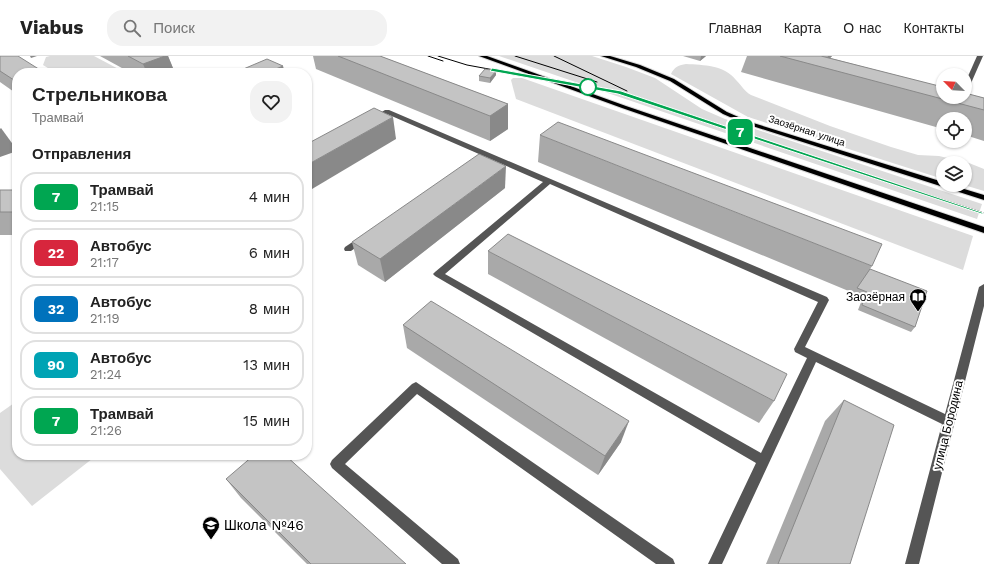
<!DOCTYPE html>
<html lang="ru">
<meta charset="utf-8">
<style>
body{margin:0;font-family:"Work Sans",sans-serif;background:#f2f2f2;color:#222;height:100vh;display:flex;flex-direction:column;font-size:15px;white-space:nowrap}
*{box-sizing:border-box;margin:0}
p{font-size:13px;color:#767676}
.icon{flex:none;width:22px;height:22px;fill:none;stroke:currentColor;stroke-width:2;stroke-linecap:round;stroke-linejoin:round}
.map{position:relative;flex:1;overflow:hidden}
.panel{position:absolute;left:12px;top:12px;width:300px;height:392px;display:flex;flex-direction:column;background:#fff;border-radius:16px;box-shadow:0 1px 3px #0004}
.panel>*{flex:none}
.badge{padding:0 8px;border-radius:6px;font-size:14px;line-height:26px}
.needle{width:26px;rotate:294deg}
.buttons{position:absolute;left:936px;top:12px;display:grid;gap:8px}
.buttons a{display:grid;place-items:center;width:36px;height:36px;border-radius:50%;background:#fff;box-shadow:0 1px 3px #0004;font-size:20px}
.map>.badge{position:absolute;translate:-50% -50%;box-shadow:0 0 0 2px #fff}
h2{padding:0 20px;font-size:15px;line-height:36px}
.round{display:grid;place-items:center;flex:none;width:42px;height:42px;border-radius:16px;background:#f2f2f2}
.headline{display:flex;align-items:center;justify-content:space-between;height:68px;padding:0 20px}
h1{font-size:19px;font-weight:600;line-height:30px}
ul{padding:0;list-style:none}
li{display:flex;align-items:center;gap:12px;height:50px;margin:0 8px 6px;padding:0 12px;border:2px solid #e0e0e0;border-radius:16px}
li div{flex:1}
li b{display:block;font-size:15px}
li em{font-style:normal}
li .badge{min-width:44px;font-weight:700;text-align:center}
header{display:flex;align-items:center;gap:24px;box-sizing:border-box;height:56px;padding:0 20px;background:#fff;border-bottom:1px solid #e0e0e0}
header strong{font-size:19px}
nav{display:flex;gap:22px;margin-inline-start:auto;font-size:14px}
.search{width:280px;height:36px;background:#f2f2f2;display:flex;align-items:center;gap:10px;box-sizing:border-box;padding:0 14px;border-radius:16px;color:#767676;font-size:15px}
.map>svg:first-child{display:block}
</style>
<header>
<strong>Viabus</strong>
<div class="search"><svg class="icon" aria-label="search" viewBox="0 0 24 24"><circle cx="10" cy="10" r="6"/><path d="M15 15l6 6"/></svg>Поиск</div>
<nav><a>Главная</a><a>Карта</a><a>О нас</a><a>Контакты</a></nav>
</header>
<div class="map">
<svg width="984" height="508" viewBox="0 0 984 508">
<rect width="100%" height="100%" fill="#fff"/>
<g fill="#dcdcdc">
<path d="M50,0H94L126,17H56L43,9L46,1Z"/>
<path d="M499,0H592L626,11L655,22L702,53L725,63L982,148L977,163Z"/>
<path d="M686,8C704,9 724,9 736,24C742,30 744,35 751,39L830,70L891,91L918,99L939,100L969,107L984,113V135L964,129H965V107H943V123L748,61L671,18C674,11 679,9 686,8Z"/>
<path d="M513,22H522L973,180L963,214L516,43L511,24Z"/>
<path d="M17,345V399H97L32,450L0,413V357Z"/>
</g>
<g fill="none" stroke-linecap="round" stroke-linejoin="round">
<g stroke="#dbdbdb" stroke-width="2">
<g id="major">
<path d="M479,0H487L626,50L984,171V177L622,52Z"/>
<path d="M601,0H610L640,9L674,23L727,56L750,66L943,126V129H951L984,139V144L746,68L723,58L670,25L636,11Z"/>
</g>
</g>
<g fill="#555" fill-rule="evenodd">
<path d="M977,0H983L968,34L965,36V27Z"/>
<path d="M385,54H389L827,241L829,244L805,291L945,358L979,231L984,228V250L919,508H905L942,368L816,306L722,508H708L756,407L435,220L433,218L435,216L543,126L387,58L376,64H372V62ZM550,128L818,246L794,293L795,296L807,302L761,397L445,218Z"/>
<path d="M363,179L367,182L366,184L351,195H345L344,193L345,191Z"/>
<path d="M416,326L673,503L675,508H656L417,338L345,408L458,503L460,508H442L332,412L330,408L332,404L412,328Z"/>
</g>
<use href="#major" fill="#000" fill-rule="evenodd"/>
<g stroke="#000" stroke-width="1">
<path d="M428,0L443,5"/>
<path d="M438,0L467,9L619,37L984,157"/>
<path d="M515,0L597,26"/>
<path d="M554,0L627,35"/>
</g>
</g>
<g fill="#a9a9a9">
<path d="M0,0L17,17V38L0,26Z"/>
<path d="M100,0H168L175,17H131Z"/>
<path d="M313,0H380L508,48V73L490,85L316,13Z"/>
<path d="M683,0H706L700,5Z"/>
<path d="M747,0H832L830,2L984,42V85L965,79V63H943V73L741,16Z"/>
<path d="M496,19L490,27L479,25V20Z"/>
<path d="M540,79L872,210L870,213L915,271L911,276L858,254L863,241L538,106Z"/>
<path d="M505,132L385,226L358,209L352,186Z"/>
<rect x="0" y="134" width="17" height="45"/>
<path d="M488,195L774,345L759,367L488,218Z"/>
<path d="M403,269L621,386L598,419L407,292Z"/>
<path d="M844,344L850,508H766L825,365Z"/>
<path d="M226,423L406,508H307L241,442Z"/>
</g>
<g fill="#898989">
<path d="M30,0H37L31,2Z"/>
<path d="M165,0H168L175,17H147L143,8Z"/>
<path d="M701,0H706L700,5Z"/>
<path d="M828,0H832L824,9Z"/>
<path d="M283,10L285,17H266Z"/>
<path d="M496,15V19L490,27V22Z"/>
<path d="M508,48V73L490,85V60Z"/>
<path d="M393,61L396,83L307,136V109Z"/>
<path d="M1,72L17,94V95L0,101V73Z"/>
<path d="M506,110L505,132L385,226L380,203Z"/>
<path d="M629,365L621,386L598,419L605,400Z"/>
</g>
<g fill="#c4c4c4" stroke="#898989">
<path d="M0,0H18L45,17H17V26L0,15Z"/>
<path d="M128,0H165L143,8Z"/>
<path d="M338,0H380L508,48L490,60Z"/>
<path d="M780,0H821L943,31V41H965V37L984,42V54Z"/>
<path d="M267,3L283,10L266,17H234Z"/>
<path d="M485,13L496,15L490,22L479,20Z"/>
<path d="M374,52L393,61L307,109V88Z"/>
<path d="M558,66L882,188L872,210L540,79Z"/>
<path d="M479,98L506,110L380,203L352,186Z"/>
<rect x="0" y="134" width="17" height="22"/>
<path d="M508,178L787,318L774,345L488,195Z"/>
<path d="M870,213L927,235L915,271L862,249L867,236L857,232Z"/>
<path d="M431,245L629,365L605,400L403,269Z"/>
<path d="M844,344L894,369L850,508H778Z"/>
<path d="M254,399H285L406,508H311L226,423Z"/>
</g>
<path fill="#00a651" stroke="#fff" d="M492,12L621,35L984,157L982,158L618,38L490,15Z"/>
<defs>
<g id="library-pin" transform="scale(0.9)"><path d="M0 17L-7.5 6A9.5 9.5 0 1 1 7.5 6Z" fill="#000" stroke="#fff"/><path d="M-6-4Q-3-5.5-.7-3.5V5Q-3 3-6 4ZM6-4Q3-5.5 .7-3.5V5Q3 3 6 4Z" fill="#fff"/></g>
<g id="school-pin" transform="scale(0.9)"><path d="M0 17L-7.5 6A9.5 9.5 0 1 1 7.5 6Z" fill="#000" stroke="#fff"/><path d="M0-5L7-2L0 1L-7-2ZM-4 1L0 2.5L4 1V4Q0 6-4 4Z" fill="#fff"/></g>
</defs>
<g fill-rule="evenodd">
<use href="#library-pin" x="918" y="241"/>
<use href="#school-pin" x="211" y="469"/>
</g>
<circle fill="#fff" stroke="#00a651" stroke-width="2" cx="588" cy="31" r="8"/>
<g text-anchor="middle" stroke-width="4" stroke-linejoin="round" paint-order="stroke">
<g font-size="10" fill="#000" stroke="#fff">
<text transform="translate(807 74) rotate(18)" y="4">Заозёрная улица</text>
</g>
<g font-size="12" fill="#000" stroke="#fff" text-anchor="end">
<text x="905" y="245">Заозёрная</text>
</g>
<g font-size="12" fill="#000" stroke="#fff">
<text transform="translate(948 369) rotate(-76)" y="4">улица Бородина</text>
</g>
<g font-size="14" fill="#000" stroke="#fff" text-anchor="start">
<text x="224" y="474">Школа №46</text>
</g>
</g>
</svg>
<div class="buttons">
<a><svg class="needle" viewBox="-14 -14 28 28"><path d="M0-13l5 13h-10z" fill="#e53935"/><path d="M0 13l5-13h-10z" fill="#767676"/></svg></a>
<a><svg class="icon" aria-label="locate" viewBox="0 0 24 24"><circle cx="12" cy="12" r="6"/><path d="M12 2v4M12 18v4M2 12h4M18 12h4"/></svg></a>
<a><svg class="icon" aria-label="layers" viewBox="0 0 24 24"><path d="M12 4l9 5-9 5-9-5zM3 14l9 5 9-5"/></svg></a>
</div>
<b class="badge" style="left:740px;top:76px;background:#00a651;color:#fff">7</b>
<section class="panel">
<div class="headline"><div><h1>Стрельникова</h1><p>Трамвай</p></div><a class="round"><svg class="icon" aria-label="heart" viewBox="0 0 24 24"><path d="M12 20l-8-8c-3-5 5-10 8-4 3-6 11-1 8 4z"/></svg></a></div>
<h2>Отправления</h2>
<ul>
<li><span class="badge" style="background:#00a651;color:#fff">7</span><div><b>Трамвай</b><p>21:15</p></div><em>4 мин</em></li>
<li><span class="badge" style="background:#d7263d;color:#fff">22</span><div><b>Автобус</b><p>21:17</p></div><em>6 мин</em></li>
<li><span class="badge" style="background:#0072bc;color:#fff">32</span><div><b>Автобус</b><p>21:19</p></div><em>8 мин</em></li>
<li><span class="badge" style="background:#00a3b4;color:#fff">90</span><div><b>Автобус</b><p>21:24</p></div><em>13 мин</em></li>
<li><span class="badge" style="background:#00a651;color:#fff">7</span><div><b>Трамвай</b><p>21:26</p></div><em>15 мин</em></li>
</ul>
</section>
</div>
